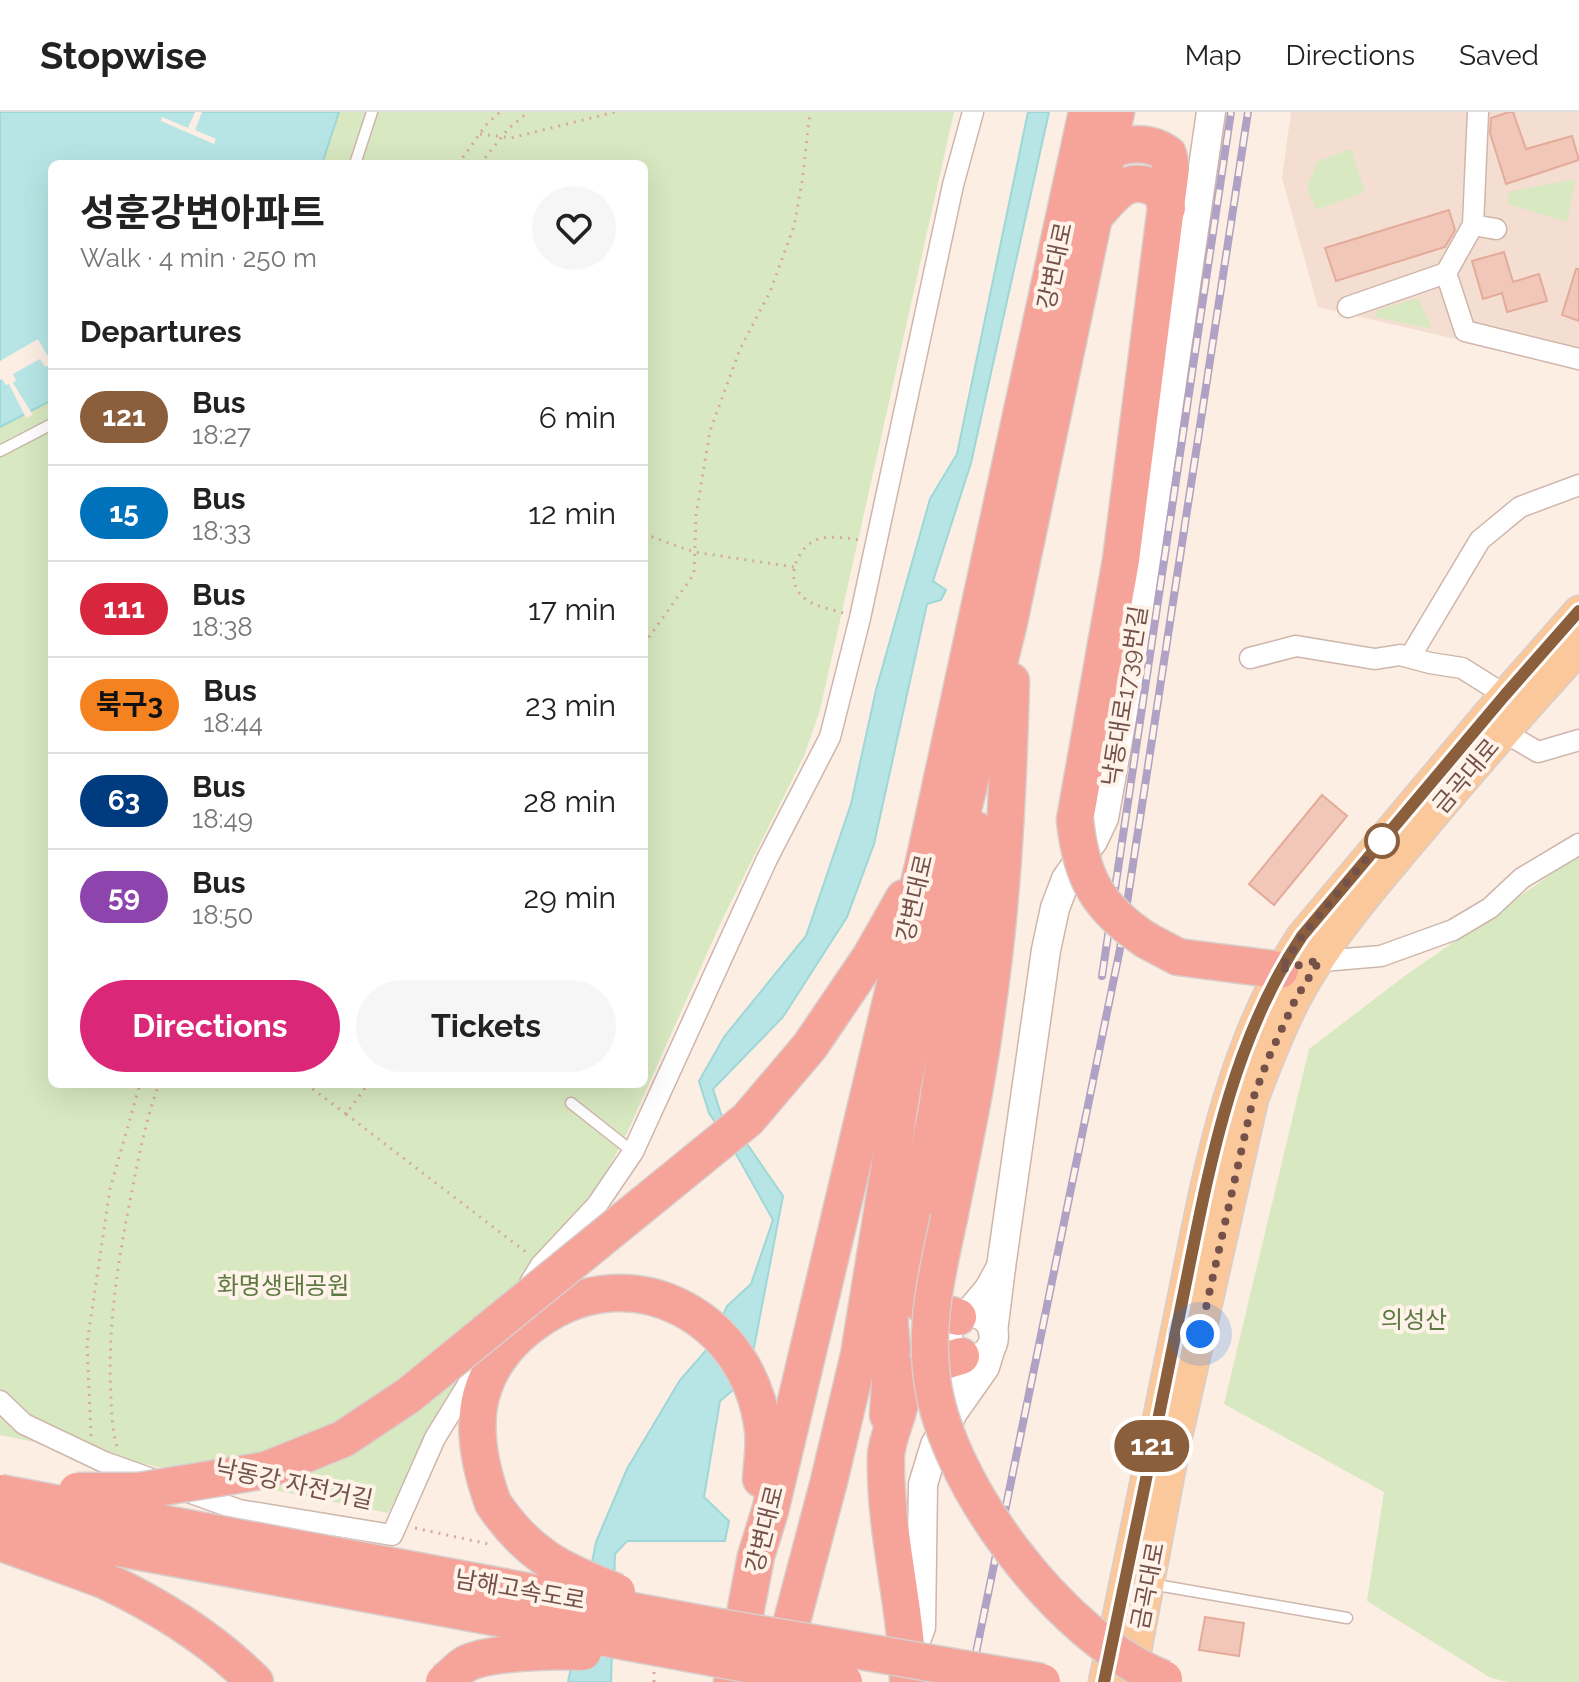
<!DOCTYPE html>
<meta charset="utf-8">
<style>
body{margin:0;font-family:Raleway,"Noto Sans KR",sans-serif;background:#f6f6f6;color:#222;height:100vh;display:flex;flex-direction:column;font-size:30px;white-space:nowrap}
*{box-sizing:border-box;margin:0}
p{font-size:26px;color:#767676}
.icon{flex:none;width:44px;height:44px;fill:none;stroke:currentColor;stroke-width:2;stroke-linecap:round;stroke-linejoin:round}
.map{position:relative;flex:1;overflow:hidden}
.side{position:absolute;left:48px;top:48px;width:600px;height:928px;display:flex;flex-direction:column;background:#fff;border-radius:12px;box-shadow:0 8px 32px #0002}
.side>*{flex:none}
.badge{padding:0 16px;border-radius:26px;font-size:28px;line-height:52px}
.you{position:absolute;width:40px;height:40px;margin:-20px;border:6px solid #fff;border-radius:50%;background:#1a73e8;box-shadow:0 0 0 12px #1a73e833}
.map>.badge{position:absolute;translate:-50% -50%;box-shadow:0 0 0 4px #fff}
h2{padding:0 32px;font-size:30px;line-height:72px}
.round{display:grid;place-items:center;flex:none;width:84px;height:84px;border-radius:42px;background:#f6f6f6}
.summary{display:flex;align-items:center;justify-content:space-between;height:136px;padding:0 32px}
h1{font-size:38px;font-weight:700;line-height:60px}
.button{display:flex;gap:16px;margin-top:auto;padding:16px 32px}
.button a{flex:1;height:92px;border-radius:48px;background:#db2777;color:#fff;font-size:32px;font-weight:700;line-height:92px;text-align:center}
.button a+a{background:#f6f6f6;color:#222}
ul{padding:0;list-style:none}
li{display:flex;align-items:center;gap:24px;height:96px;padding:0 32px;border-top:2px solid #e0e0e0}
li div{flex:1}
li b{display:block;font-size:30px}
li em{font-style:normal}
li .badge{min-width:88px;font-weight:700;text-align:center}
header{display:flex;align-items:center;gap:48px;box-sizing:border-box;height:112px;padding:0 40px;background:#fff;border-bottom:2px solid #e0e0e0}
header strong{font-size:38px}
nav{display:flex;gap:44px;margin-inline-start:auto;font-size:28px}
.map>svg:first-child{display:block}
</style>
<header>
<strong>Stopwise</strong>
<nav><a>Map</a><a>Directions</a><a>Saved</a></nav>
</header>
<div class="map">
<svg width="1579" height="1570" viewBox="0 0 1579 1570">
<rect width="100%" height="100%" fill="#fceee3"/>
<path fill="#f4ded1" d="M1291,0H1579V256L1318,195L1282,66Z"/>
<g fill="#d8e9c1">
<path d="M339,0H954L820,598L804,644L721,810L628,1019L589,1093L534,1144L388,1401L0,1323V315L52,288V972H644V52H322Z"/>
<path d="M1351,37L1365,80L1316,98L1307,75L1318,49Z"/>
<path d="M1575,67L1567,110L1508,92L1509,80Z"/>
<path d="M1418,186L1432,217L1375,205L1378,198Z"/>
<path d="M1579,743V1570H1508L1491,1566L1367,1489L1384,1380L1224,1292L1309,937L1406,863Z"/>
</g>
<g fill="#b7e5e5" stroke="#9ed7d7" stroke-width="2">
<path d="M0,0H339L322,52H52V288L0,315Z"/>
<path d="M1028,0H1049L971,351L933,469L946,478L941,488L927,492L874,732L847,805L783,905L713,977L722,1005L747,1032L783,1084L752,1246L739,1273L720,1289L704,1385L729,1409L725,1429H627L615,1442L611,1570H568L596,1430L627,1357L680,1268L709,1235L727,1194L751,1172L773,1108L735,1040L709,1001L699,969L724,925L806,824L851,692L876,578L930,387L957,342Z"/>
</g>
<g fill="#fceee3">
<path d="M195,0H202L195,18L216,27L214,32L161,9L162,5L188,16Z"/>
<path d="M38,227L47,243L52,241V252L45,255L40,247L13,262L16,268L13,271L33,303L26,306L9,272L6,273L2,267L0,268V249Z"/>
</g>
<g fill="#f1c7ba" stroke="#e4ab9b" stroke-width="2">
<path d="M1509,0H1513L1526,37L1572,24L1579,48L1506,72L1490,21L1491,6Z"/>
<path d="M1449,98L1455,118L1445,135L1336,169L1325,136Z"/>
<path d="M1504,140L1513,170L1539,162L1547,189L1507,200L1502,181L1483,187L1472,149Z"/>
<path d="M1576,157H1579V209L1562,203Z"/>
<path d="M1322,683L1347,704L1274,793L1249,772Z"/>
<path d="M1205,1505L1244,1511L1239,1544L1199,1538Z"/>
</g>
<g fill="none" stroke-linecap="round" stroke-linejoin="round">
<g stroke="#cfb6ac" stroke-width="13">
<g id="lane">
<path d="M355,52L372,0"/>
<path d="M0,339L52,312"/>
<path d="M571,991L633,1040"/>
<path d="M1151,1472L1347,1506"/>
</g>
</g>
<g stroke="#cfb6ac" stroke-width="23">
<g id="street">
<path d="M1478,0L1473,113L1446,161L1465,219L1579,247"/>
<path d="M1473,113L1496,117"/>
<path d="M1348,195L1446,161"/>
<path d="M1410,545L1480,428L1520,395L1579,373"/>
<path d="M1250,546L1296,534L1375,547L1400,543L1430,551L1462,556L1505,583"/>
<path d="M1504,620L1538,640L1579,628"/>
<path d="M1311,850L1381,844L1453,818L1490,796L1522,766L1579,732"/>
<path d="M530,1171L541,1153L597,1093L633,1040L767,747L830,625L860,506L953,73L973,0"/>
<path d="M0,1289L24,1312L104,1350L239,1398L392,1423L435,1326L478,1256"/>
</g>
</g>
<g stroke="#d2b5a9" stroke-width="31">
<g id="secondary">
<path d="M1001,1155L1046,838L1055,796L1066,767L1093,729L1104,706L1130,561L1211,0"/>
<path d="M969,1201L989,1177L1001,1155L993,1220"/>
<circle cx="971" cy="1224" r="23"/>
<path d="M965,1245L962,1270L954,1299L985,1255L991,1235"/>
<path d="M913,1537L921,1515L923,1372L935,1333L951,1305"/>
</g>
</g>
<g stroke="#d8cecc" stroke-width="33">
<g id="primary">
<path d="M1104,1570C1131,1446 1155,1320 1181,1196C1207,1067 1229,935 1302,824L1484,607L1579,499"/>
<path d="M1130,1570L1174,1337L1253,987C1266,953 1279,918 1296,886C1328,826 1375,772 1419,720C1471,658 1524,597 1579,537"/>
</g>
</g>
<g stroke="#d8cecc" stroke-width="39">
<g id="highway">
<path d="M1094,105C1115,81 1128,60 1161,79L1167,96"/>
<path d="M1075,708L1121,448L1171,56L1168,42C1145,25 1112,32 1091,50"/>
<path d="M1146,828L1178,845L1280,858"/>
<path d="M748,1007L810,934L871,844L904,786"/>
<path d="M949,1106C963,1037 978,967 987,897C1003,788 1008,678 1011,569"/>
<path d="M886,1163L892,1238L888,1303"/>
<path d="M958,1205C927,1196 908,1194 904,1157L936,1003L972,770L976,718"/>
<path d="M493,1391C481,1358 472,1319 481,1284C490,1251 510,1227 538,1208C634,1141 750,1207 763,1318C765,1333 762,1351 761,1367"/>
<path d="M104,1468C159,1494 211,1526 255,1570"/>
<path d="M779,1558L829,1369L859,1243L903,972L939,795L1009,510L1116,0"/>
<path d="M732,1570L756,1444L770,1399L924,750L1087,0"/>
<path d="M908,1570C907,1494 884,1420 886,1343C887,1330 893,1315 897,1302C900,1290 903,1277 912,1268C924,1255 944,1249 961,1244"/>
</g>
</g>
<g stroke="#d6aa9e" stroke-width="3" stroke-dasharray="2 6" stroke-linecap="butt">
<path d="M480,22L511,26L615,0"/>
<path d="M458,52L486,13L500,0"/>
<path d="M480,52L508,17L528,0"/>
<path d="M644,422L694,440L794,455"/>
<path d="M843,501C831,497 812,494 803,485C783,467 798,431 822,426C834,424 847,426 859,428"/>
<path d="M644,532L694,462L696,403L710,319L740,237L770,180L794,114L802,70L810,0"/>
<path d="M306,972L346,1002L368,972"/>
<path d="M346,1002L527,1141"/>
<path d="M91,1324L87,1232L110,1077L140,972"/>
<path d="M117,1334C112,1319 112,1302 111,1286C107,1216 118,1147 132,1079C139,1043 146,1007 159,972"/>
<path d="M415,1416L493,1433"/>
<path d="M654,1560V1570"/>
</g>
<use href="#lane" stroke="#fff" stroke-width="10"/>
<use href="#street" stroke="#fff" stroke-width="20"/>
<use href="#secondary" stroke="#fff" stroke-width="28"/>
<use href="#primary" stroke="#fbc89b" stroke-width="30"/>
<use href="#highway" stroke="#f6a399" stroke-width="36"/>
<g stroke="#afa2c5" stroke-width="8">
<g id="rail">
<path d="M1102,864L1231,0"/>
<path d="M970,1570L1120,837L1248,0"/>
</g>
</g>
<use href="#rail" stroke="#fff3e9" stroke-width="5" stroke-dasharray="15" stroke-linecap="butt"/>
<g stroke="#d8cecc" stroke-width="39" stroke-linecap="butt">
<g id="highway-bridge">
<path d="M1075,708C1081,766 1098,796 1146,828"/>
<path d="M949,1106C938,1157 926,1205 931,1257C939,1367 1062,1527 1164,1567"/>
<path d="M77,1379H139L266,1358L343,1327L409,1283L748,1007"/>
<path d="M0,1381L713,1514L1042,1570"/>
<path d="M493,1391C527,1442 561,1459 617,1480"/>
<path d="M0,1414L844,1570"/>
<path d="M5,1432L104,1468"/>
<path d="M444,1570C451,1565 457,1558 464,1553C485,1540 557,1538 583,1540"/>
</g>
</g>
<use href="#highway-bridge" stroke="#f6a399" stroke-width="36"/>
</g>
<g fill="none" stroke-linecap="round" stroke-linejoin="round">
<g stroke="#fff" stroke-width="18">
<path id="line" d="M1104,1570C1131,1444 1156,1316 1182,1190C1208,1063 1229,933 1302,824L1505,583L1579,499"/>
</g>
<use href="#line" stroke="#8b5e3c" stroke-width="12"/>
<path stroke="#745149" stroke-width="8" stroke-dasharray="0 14.4" d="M1200,1222L1253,987L1268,947L1296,886L1320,848L1280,858L1302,824L1383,727L1382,729"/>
</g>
<circle fill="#fff" stroke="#8b5e3c" stroke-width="4" cx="1382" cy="729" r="16"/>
<g text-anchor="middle" stroke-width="8" stroke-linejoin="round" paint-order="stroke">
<g font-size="24" fill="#745149" stroke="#fff3e9">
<text transform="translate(1055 154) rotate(-78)" y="8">강변대로</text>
<text transform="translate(1125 584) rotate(-81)" y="8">낙동대로1739번길</text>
<text transform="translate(1466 664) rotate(-50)" y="8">금곡대로</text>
<text transform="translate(915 786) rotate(-77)" y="8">강변대로</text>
<text transform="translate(294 1372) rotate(12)" y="8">낙동강 자전거길</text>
<text transform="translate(765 1417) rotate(-76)" y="8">강변대로</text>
<text transform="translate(1148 1474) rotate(-79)" y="8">금곡대로</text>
<text transform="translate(520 1478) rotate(10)" y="8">남해고속도로</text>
</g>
<g font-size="24" fill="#5b7941" stroke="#fff3e9">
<text x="283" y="1182">화명생태공원</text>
<text x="1414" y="1216">의성산</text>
</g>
</g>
</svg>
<div class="you" style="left:1200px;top:1222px"></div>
<b class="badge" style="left:1152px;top:1334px;background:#8b5e3c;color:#fff">121</b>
<section class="side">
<div class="summary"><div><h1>성훈강변아파트</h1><p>Walk · 4 min · 250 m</p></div><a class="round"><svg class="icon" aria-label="heart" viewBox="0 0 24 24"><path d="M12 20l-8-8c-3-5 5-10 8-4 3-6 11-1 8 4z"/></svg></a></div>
<h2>Departures</h2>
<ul>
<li><span class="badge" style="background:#8b5e3c;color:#fff">121</span><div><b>Bus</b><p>18:27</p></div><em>6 min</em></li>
<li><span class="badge" style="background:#0072bc;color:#fff">15</span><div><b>Bus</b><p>18:33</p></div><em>12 min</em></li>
<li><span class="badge" style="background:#d7263d;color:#fff">111</span><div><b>Bus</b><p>18:38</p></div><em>17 min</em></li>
<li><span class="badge" style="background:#f58220;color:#111">북구3</span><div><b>Bus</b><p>18:44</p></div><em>23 min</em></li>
<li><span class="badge" style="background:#003b80;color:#fff">63</span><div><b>Bus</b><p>18:49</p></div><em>28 min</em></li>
<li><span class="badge" style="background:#8e44ad;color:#fff">59</span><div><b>Bus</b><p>18:50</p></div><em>29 min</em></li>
</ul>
<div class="button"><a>Directions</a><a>Tickets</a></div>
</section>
</div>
